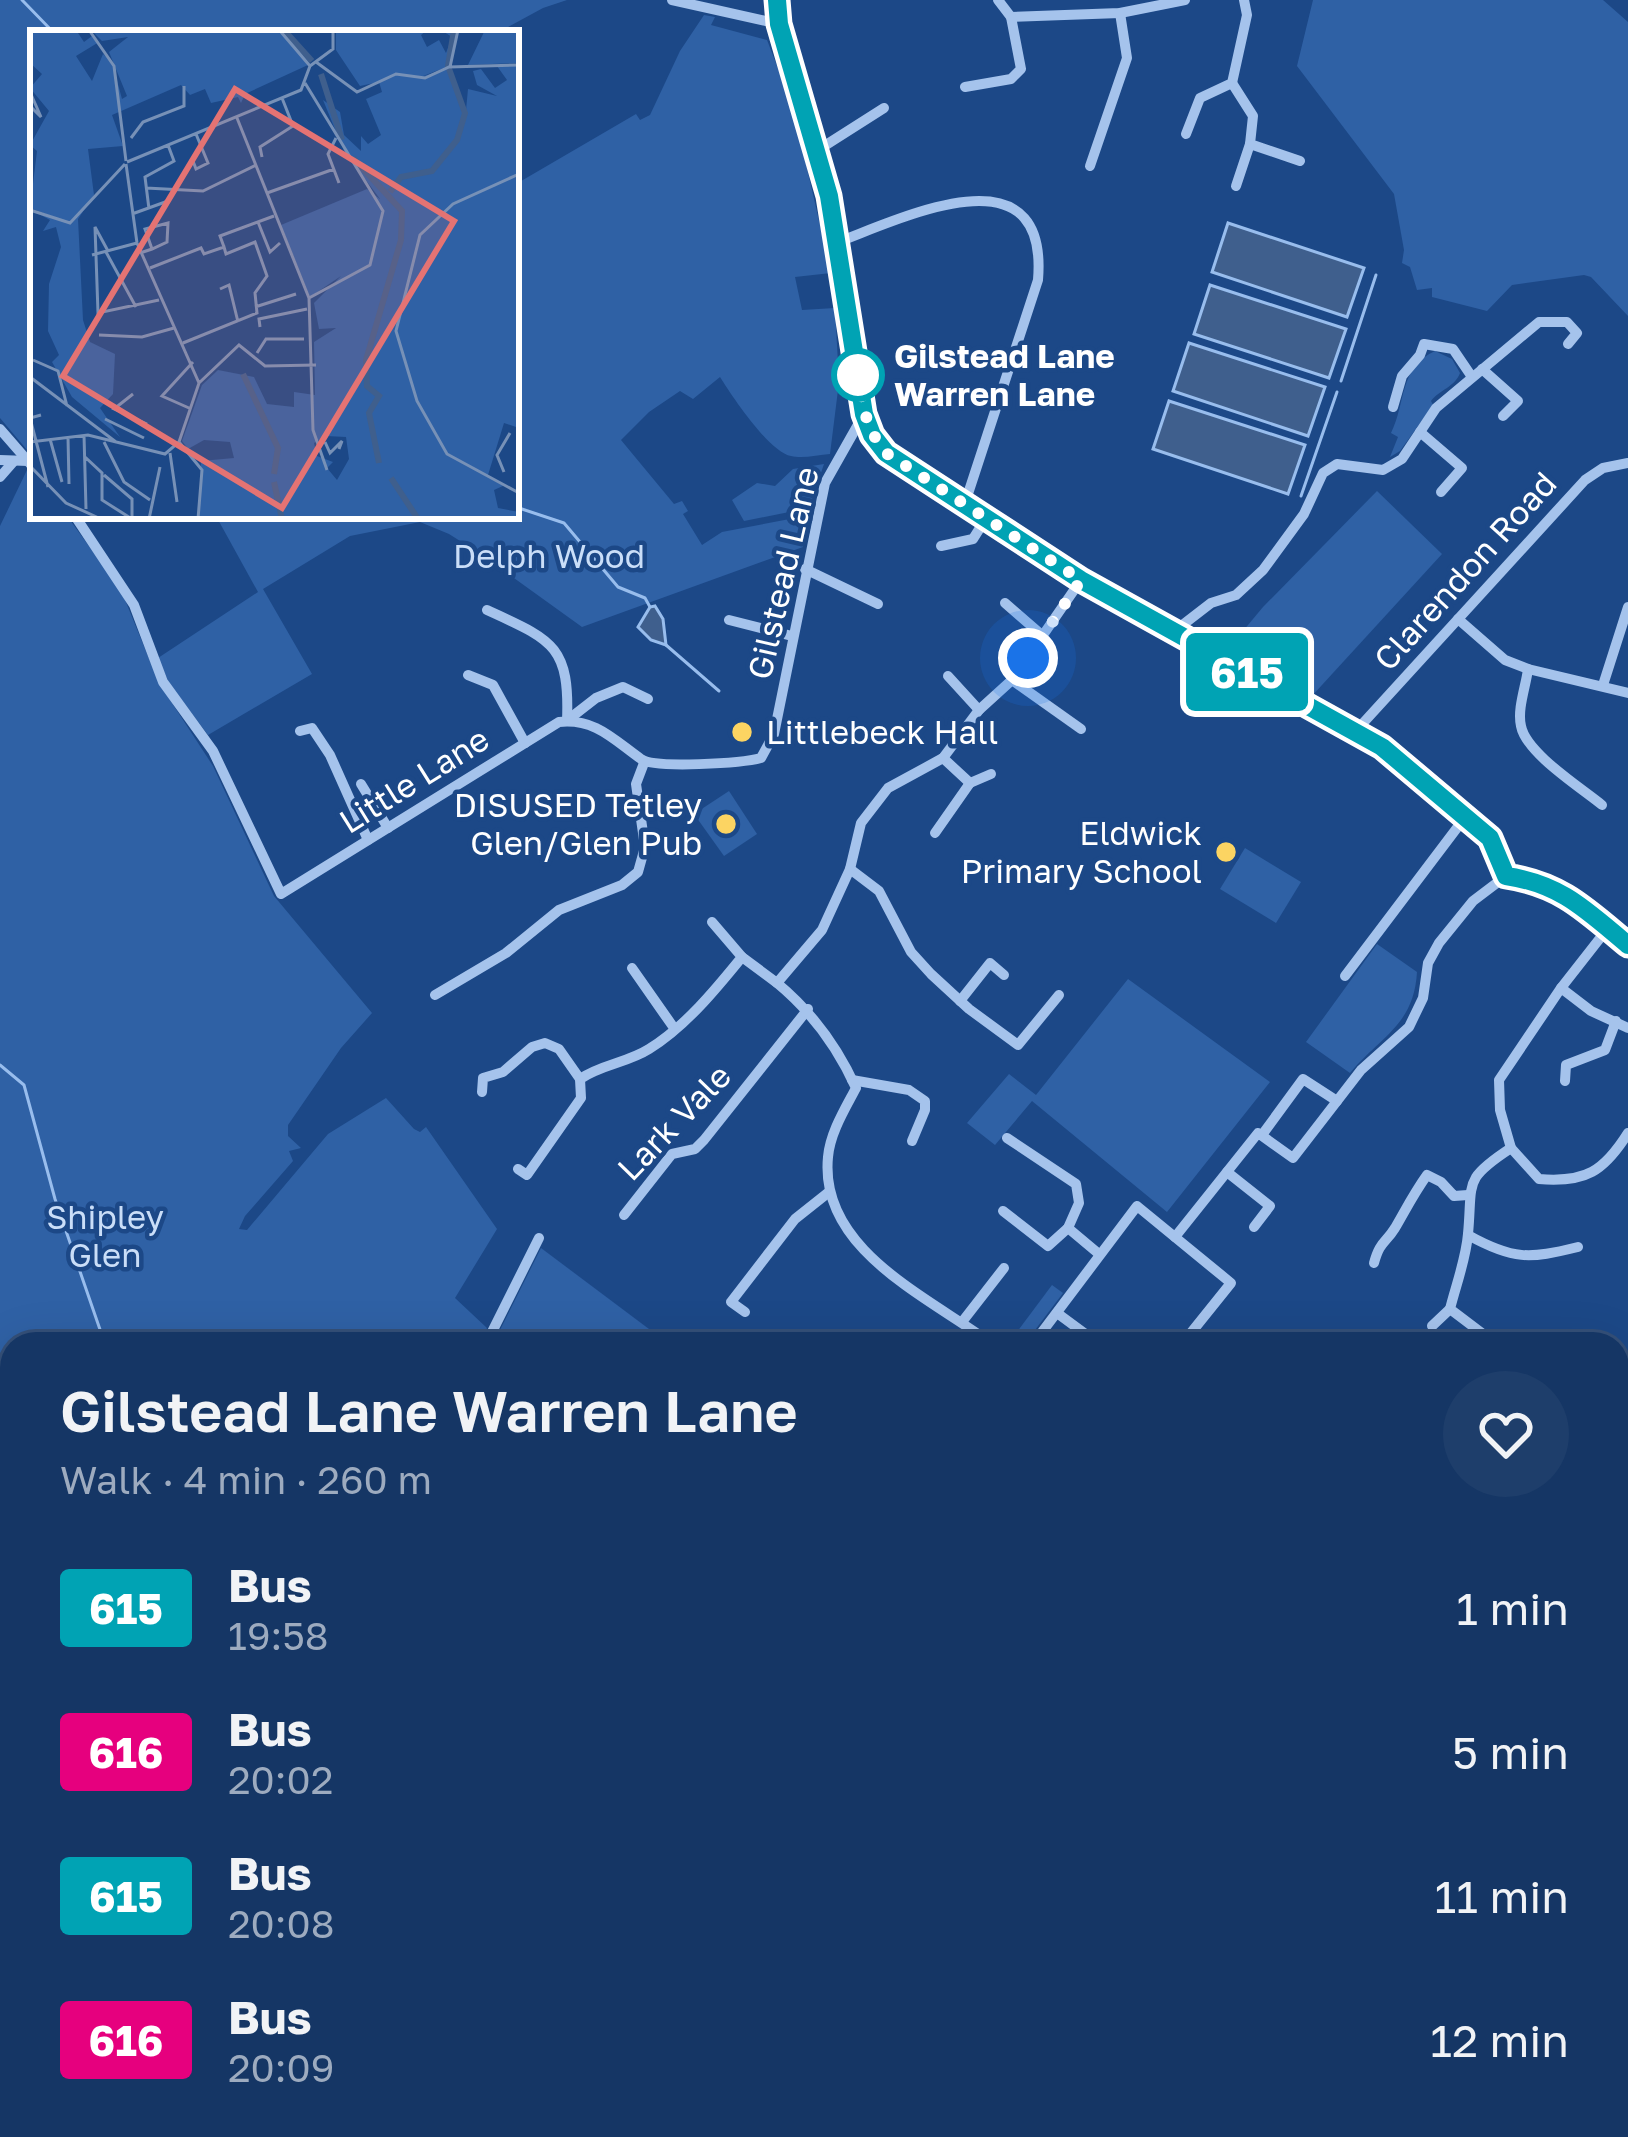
<!DOCTYPE html>
<meta charset="utf-8">
<style>
body{margin:0;font-family:"Golos Text",sans-serif;background:#1e3e6b;color:#f1f3f6;height:100vh;display:flex;flex-direction:column;font-size:45px;white-space:nowrap}
*{box-sizing:border-box;margin:0}
p{font-size:39px;color:#9dabbf}
.icon{flex:none;width:66px;height:66px;fill:none;stroke:currentColor;stroke-width:2;stroke-linecap:round;stroke-linejoin:round}
.map{position:relative;flex:1;overflow:hidden}
.panel{position:absolute;left:0px;top:1332px;width:1629px;height:807px;display:flex;flex-direction:column;background:#153665;border-radius:36px 36px 0 0;box-shadow:0 12px 48px #0002,0 0 0 3px #345079}
.panel>*{flex:none}
.badge{padding:0 24px;border-radius:9px;font-size:42px;line-height:78px}
.you{position:absolute;width:60px;height:60px;margin:-30px;border:9px solid #fff;border-radius:50%;background:#1a73e8;box-shadow:0 0 0 18px #1a73e833}
.map>.badge{position:absolute;translate:-50% -50%;box-shadow:0 0 0 6px #fff}
.round{display:grid;place-items:center;flex:none;width:126px;height:126px;border-radius:63px;background:#1e3e6b}
.overview{display:flex;align-items:center;justify-content:space-between;height:204px;padding:0 60px}
h1{font-size:57px;font-weight:600;line-height:90px}
ul{padding:0;list-style:none}
li{display:flex;align-items:center;gap:36px;height:144px;padding:0 60px}
li div{flex:1}
li b{display:block;font-size:45px}
li em{font-style:normal}
li .badge{min-width:132px;font-weight:700;text-align:center}
.map>svg:first-child{display:block}
</style>
<div class="map">
<svg width="1628" height="2137" viewBox="0 0 1628 2137">
<rect width="100%" height="100%" fill="#1c4887"/>
<g fill="#2f61a5">
<path d="M0,0H567L543,8L497,33H33V457L0,418Z"/>
<path d="M1313,0H1603L1628,22V316L1591,277L1584,275L1512,285L1487,311L1432,297V288L1417,290L1410,267L1402,263L1404,250L1394,194L1297,66Z"/>
<path d="M704,15L715,17L711,25L767,40L793,107L831,273L795,277L802,310L835,308L839,382L830,454C818,455 802,459 791,456C769,452 732,396 720,377L693,399L680,391L649,412L621,440L674,504L682,501L688,511L683,514L702,545L722,532L795,518L797,523H805L803,547L582,627L479,553L449,534L420,522L350,536L263,589L312,674L208,735L169,683L158,658L258,592L216,516H516V184L636,114L640,120L650,115L680,51Z"/>
<path d="M1435,351L1452,359L1460,373C1455,387 1439,390 1431,401L1433,405L1400,451L1390,457L1398,437L1391,433C1406,403 1399,367 1435,351Z"/>
<path d="M824,464L809,508L744,521L732,500L757,483L775,486L793,469Z"/>
<path d="M28,468L33,475V516H67L121,590L159,683L213,766L274,896L372,1013L341,1048L288,1125V1136L301,1148L289,1151L293,1161L245,1216L239,1229L247,1230L328,1134L386,1098L414,1129L420,1132L426,1127L497,1229L455,1298L487,1328L478,1344H12V1433L0,1409V526Z"/>
<path d="M1377,491L1442,554L1311,697L1228,649L1263,607Z"/>
<path d="M729,791L757,834L724,856L694,814Z"/>
<path d="M1245,848L1301,882L1276,923L1220,889Z"/>
<path d="M1377,944L1417,972C1414,1025 1381,1036 1350,1073L1306,1042Z"/>
<path d="M1128,979L1270,1082L1167,1212L1032,1101L995,1145L967,1123L1009,1074L1036,1095Z"/>
<path d="M541,1248L669,1344H493Z"/>
<path d="M1052,1285L1063,1293L1026,1342L1008,1344Z"/>
<path d="M0,1430L12,1456V2127H761L789,2137H0Z"/>
<path d="M1624,2054L1628,2057V2137H1565L1573,2127H1617V2065Z"/>
<path d="M1050,2127H1157L1151,2137H1043Z"/>
</g>
<g fill="#3f5f8d" stroke="#98bded" stroke-width="3">
<path d="M1228,223L1364,268L1347,317L1212,272Z"/>
<path d="M1210,285L1346,329L1329,378L1194,334Z"/>
<path d="M1189,343L1325,387L1308,436L1173,391Z"/>
<path d="M1169,401L1305,445L1288,494L1153,449Z"/>
<path d="M655,606L663,619L666,645L651,640L638,627L650,607Z"/>
</g>
<g fill="none" stroke-linecap="round" stroke-linejoin="round">
<g stroke="#98bded" stroke-width="3">
<path d="M22,0L54,33"/>
<path d="M1341,381L1376,275"/>
<path d="M1301,496L1337,392"/>
<path d="M516,507L564,523L618,587L645,598L650,607"/>
<path d="M666,645L719,691"/>
<path d="M0,1065L24,1085L55,1199L105,1344"/>
<path d="M0,1796L12,1761"/>
<path d="M434,2127L439,2137"/>
<path d="M656,2127L692,2137"/>
</g>
<g stroke="#a5c3ec" stroke-width="10">
<path d="M672,0L779,24"/>
<path d="M777,0L779,24L829,196L864,414L872,435L886,453L1081,580L1382,747L1490,838L1506,876C1561,883 1586,910 1628,944"/>
<path d="M1011,17L1120,13L1185,0"/>
<path d="M1232,83L1253,116L1250,144L1300,161"/>
<path d="M965,87L1011,79L1021,69L1011,17L998,0"/>
<path d="M1186,134L1200,98L1232,83L1247,15L1244,0"/>
<path d="M818,150L884,108"/>
<path d="M1090,166L1127,58L1120,13"/>
<path d="M1236,186L1250,144"/>
<path d="M838,242C903,218 1049,146 1038,280L965,503"/>
<path d="M1482,369L1518,401L1503,416"/>
<path d="M1393,407L1402,376L1420,355L1424,344L1453,349L1472,377"/>
<path d="M0,429L33,467"/>
<path d="M1420,432L1462,468L1441,492"/>
<path d="M0,460L28,461"/>
<path d="M0,477L14,461"/>
<path d="M75,516L134,605L163,682L213,751L281,894L559,722C595,718 614,740 641,759C654,769 743,763 761,758L774,734L825,483L864,414"/>
<path d="M941,546L973,539L985,520"/>
<path d="M805,569L878,604"/>
<path d="M1005,603L1043,636"/>
<path d="M487,610C552,640 570,645 567,721"/>
<path d="M1458,619L1505,660L1528,669L1628,693"/>
<path d="M729,620L792,636"/>
<path d="M1176,630L1211,603L1236,595L1263,570L1304,514L1323,473L1337,464L1383,470L1402,459L1436,408L1539,322H1567L1577,333L1568,344"/>
<path d="M1528,669C1526,686 1517,709 1521,726C1526,753 1580,787 1602,805"/>
<path d="M468,675L493,685L525,743"/>
<path d="M948,676L979,710"/>
<path d="M1012,680L1081,729"/>
<path d="M1603,685L1628,607"/>
<path d="M569,719L596,698L623,687L648,699"/>
<path d="M300,731L312,728L330,755L368,840"/>
<path d="M1354,733L1585,480L1603,468L1628,463"/>
<path d="M943,758L970,783"/>
<path d="M361,784L388,828"/>
<path d="M935,833L970,783L991,774"/>
<path d="M850,869L879,891L911,952L931,974L969,1009L1018,1045L1059,995"/>
<path d="M1608,928L1561,988L1499,1080L1500,1110L1511,1148L1539,1179C1586,1183 1604,1171 1628,1133"/>
<path d="M742,957L777,983"/>
<path d="M632,968L674,1028"/>
<path d="M1345,976L1466,816"/>
<path d="M1561,988L1591,1011L1628,1028"/>
<path d="M435,995L506,953L559,910L622,885L638,872L645,847L636,784L644,763"/>
<path d="M960,1001L990,963L1004,975"/>
<path d="M852,1080L909,1090L925,1101V1110L912,1141"/>
<path d="M1565,1081L1566,1065L1605,1050L1616,1021"/>
<path d="M482,1092L483,1078L503,1072L532,1047L545,1043L559,1049L580,1079"/>
<path d="M1262,1135L1303,1079L1337,1101"/>
<path d="M1007,1138L1076,1184L1079,1203L1068,1228L1099,1254"/>
<path d="M518,1169L527,1175L581,1098L580,1079C602,1064 627,1063 649,1049C685,1027 716,989 742,957L712,922"/>
<path d="M1227,1172L1270,1206L1254,1227"/>
<path d="M1003,1211L1048,1246L1068,1228"/>
<path d="M624,1215L672,1154L695,1149L704,1140L808,1009"/>
<path d="M1468,1235C1513,1260 1529,1259 1578,1247"/>
<path d="M1175,1237L1258,1133L1293,1158L1361,1070L1409,1027L1423,998L1428,963L1439,943L1473,901L1506,876"/>
<path d="M1374,1263C1380,1241 1385,1244 1395,1228C1405,1211 1414,1193 1427,1175L1441,1182L1454,1196L1468,1195"/>
<path d="M745,1312L731,1302L795,1219L829,1192"/>
<path d="M1057,1313L1099,1344"/>
<path d="M962,1322L1004,1268"/>
<path d="M1432,1326L1450,1309"/>
<path d="M486,1344L539,1238"/>
<path d="M992,1344C929,1297 819,1250 828,1157C830,1133 845,1109 856,1088C837,1046 812,1012 777,983L822,930L850,869L861,823L888,788L943,758L979,710L1012,680L1081,580"/>
<path d="M1033,1344L1137,1206L1231,1283L1182,1344"/>
<path d="M1478,1344L1483,1334L1450,1309C1456,1285 1466,1259 1468,1234C1473,1182 1462,1180 1511,1148"/>
<path d="M1617,1389L1628,1390"/>
<path d="M0,1418L12,1441"/>
<path d="M1617,1449L1626,1433L1628,1419"/>
<path d="M1617,1601L1623,1605"/>
<path d="M1617,1650L1628,1659"/>
<path d="M1617,1706L1628,1714"/>
<path d="M1617,1858L1628,1844"/>
<path d="M788,2127L813,2137"/>
<path d="M1192,2127L1204,2137"/>
<path d="M97,2137L101,2127"/>
<path d="M912,2137V2127"/>
<path d="M1415,2137L1422,2127"/>
</g>
</g>
<g fill="none" stroke-linecap="round" stroke-linejoin="round">
<g stroke="#fff" stroke-width="27">
<path id="line" d="M777,0L779,24L829,196L864,414L872,435L886,453L1081,580L1382,747L1490,838L1506,876C1561,884 1586,910 1628,945"/>
</g>
<use href="#line" stroke="#00a3b4" stroke-width="18"/>
<path stroke="#fff" stroke-width="12" stroke-dasharray="0 21.6" d="M858,375C862,405 866,429 886,453L1081,580L1028,658"/>
</g>
<circle fill="#fff" stroke="#00a3b4" stroke-width="6" cx="858" cy="375" r="24"/>
<g fill="#fcd462" stroke="#1c4887" stroke-width="4.5">
<circle cx="742" cy="732" r="12"/>
<circle cx="726" cy="824" r="12"/>
<circle cx="1226" cy="852" r="12"/>
</g>
<g text-anchor="middle" stroke-width="9" stroke-linejoin="round" paint-order="stroke">
<g font-size="33" font-weight="bold" fill="#fff" stroke="#1c4887" text-anchor="start">
<text x="894" y="368">Gilstead Lane<tspan x="894" dy="38">Warren Lane</tspan></text>
</g>
<g font-size="33" fill="#cadef8" stroke="#1c4887">
<text x="549" y="568">Delph Wood</text>
<text x="105" y="1229">Shipley<tspan x="105" dy="38">Glen</tspan></text>
</g>
<g font-size="33" fill="#fff" stroke="#1c4887">
<text transform="translate(1465 571) rotate(-48)" y="12">Clarendon Road</text>
<text transform="translate(783 573) rotate(-77)" y="12">Gilstead Lane</text>
<text transform="translate(414 780) rotate(-32)" y="12">Little Lane</text>
<text transform="translate(674 1122) rotate(-46)" y="12">Lark Vale</text>
</g>
<g font-size="33" fill="#fff" stroke="#1c4887" text-anchor="end">
<text x="766" y="744" text-anchor="start">Littlebeck Hall</text>
<text x="702" y="817">DISUSED Tetley<tspan x="702" dy="38">Glen/Glen Pub</tspan></text>
<text x="1202" y="845">Eldwick<tspan x="1202" dy="38">Primary School</tspan></text>
</g>
</g>
<g transform="translate(30 30)">
<rect width="489" height="489" fill="#1c4887"/>
<path d="M0,0H46L54,12L62,6L69,12L46,26L62,51L73,24L82,32L92,69L97,66L79,22L98,7L72,11L61,0H257L278,35L215,64L211,73L208,67L181,73L175,59L160,65L151,55L82,85L93,116L58,119L64,165L48,189L53,290L60,312L85,324L83,364L70,378L90,407L42,367L22,332L29,325L18,301L19,254L31,217L26,197L13,201L20,190L9,184L43,194L0,178L7,121L0,115L19,81L0,58L12,44L0,33ZM306,0H397L391,5L397,17L409,10L416,23L422,7L411,0H425L419,36L388,48L418,38L436,80L438,59L467,66L447,55L443,41L451,39L465,58L477,50L467,36H489V398L474,393L458,445L475,455L464,460L468,478L489,482V489H169L171,431L204,428L200,412L174,410L158,419L152,411L172,355L188,340L224,347L237,374L264,377V362L285,365L284,312L306,298L289,299L284,273L311,246L280,267L251,195L337,159L350,169L314,121L293,70L310,82L314,105L331,121V106L338,114L351,105L336,69L352,62L349,52L330,56L306,20ZM296,406L316,407L319,429L307,450L297,438L303,432L287,426L284,413ZM455,0H489V33L438,35Z" fill="#2f61a5" fill-rule="evenodd"/>
<path fill="none" stroke="#3f5f8d" stroke-width="6" d="M254,0L282,31M291,44L312,110M323,128L372,181L371,210L336,330L337,356L349,366L339,383L349,433M360,162L371,147L402,141L427,110L435,83L418,36L424,0M213,344L248,418L244,444M361,448L388,489M244,452L252,489"/>
<path fill="none" stroke="#7791b7" stroke-width="3" d="M59,0L84,36L96,131M251,2L280,36M286,32L327,62L366,44L395,48L419,37L489,35M420,37L428,0M275,53L353,181L340,235L279,268M0,62L11,87L0,76M207,88L279,268L283,400L297,440M101,108L113,92L154,76V56M306,108L298,124L309,153M232,127L230,117L263,96L252,68M163,131L166,139L178,133L166,104M97,132L271,60L280,36L303,19V0M96,134L107,213L169,353M489,144L423,174L390,205L366,301L387,371L417,424L489,463M116,158L173,161L226,135M237,163L304,139M119,179L115,147L144,131L138,115M0,180L40,193L95,134M102,184L138,171M228,192L240,222L250,213M194,217L190,206L244,186M78,221L65,197L68,283L129,270M76,222L106,277M110,223L122,219L137,212L138,193L115,199L122,219M62,225L107,213M120,238L171,218L174,224L194,217L196,224L225,212L237,246L225,263L227,283L153,313M190,259L199,255L208,292M225,277L266,264M230,297L229,289L277,279M69,305L112,307L144,298M227,323L236,309H274M3,330L28,341L37,376M0,347L86,412M103,364L84,379L117,394M159,378L132,366L163,332M11,385L0,388L18,457M75,389L114,408M54,405L56,479M38,407L39,454M20,409L32,452M0,412L58,405L135,424L149,412L169,353L209,315L235,336L286,335M74,412L94,452L120,470M149,412L172,440L168,489M295,412L300,423L312,411L309,419M140,423L147,472M55,427L72,443V470L102,489M0,436L36,473L71,489M474,442L467,425L480,403M74,445L102,469V489M119,489L130,437"/>
<path fill="#e47373" fill-opacity="0.15" stroke="#e47373" stroke-width="6" d="M205,59L424,191L252,478L33,346Z"/>
<rect width="489" height="489" fill="none" stroke="#fff" stroke-width="6"/>
</g>
</svg>
<div class="you" style="left:1028px;top:658px"></div>
<b class="badge" style="left:1247px;top:672px;background:#00a3b4;color:#fff">615</b>
<section class="panel">
<div class="overview"><div><h1>Gilstead Lane Warren Lane</h1><p>Walk · 4 min · 260 m</p></div><a class="round"><svg class="icon" aria-label="heart" viewBox="0 0 24 24"><path d="M12 20l-8-8c-3-5 5-10 8-4 3-6 11-1 8 4z"/></svg></a></div>
<ul>
<li><span class="badge" style="background:#00a3b4;color:#fff">615</span><div><b>Bus</b><p>19:58</p></div><em>1 min</em></li>
<li><span class="badge" style="background:#e6007e;color:#fff">616</span><div><b>Bus</b><p>20:02</p></div><em>5 min</em></li>
<li><span class="badge" style="background:#00a3b4;color:#fff">615</span><div><b>Bus</b><p>20:08</p></div><em>11 min</em></li>
<li><span class="badge" style="background:#e6007e;color:#fff">616</span><div><b>Bus</b><p>20:09</p></div><em>12 min</em></li>
</ul>
</section>
</div>
